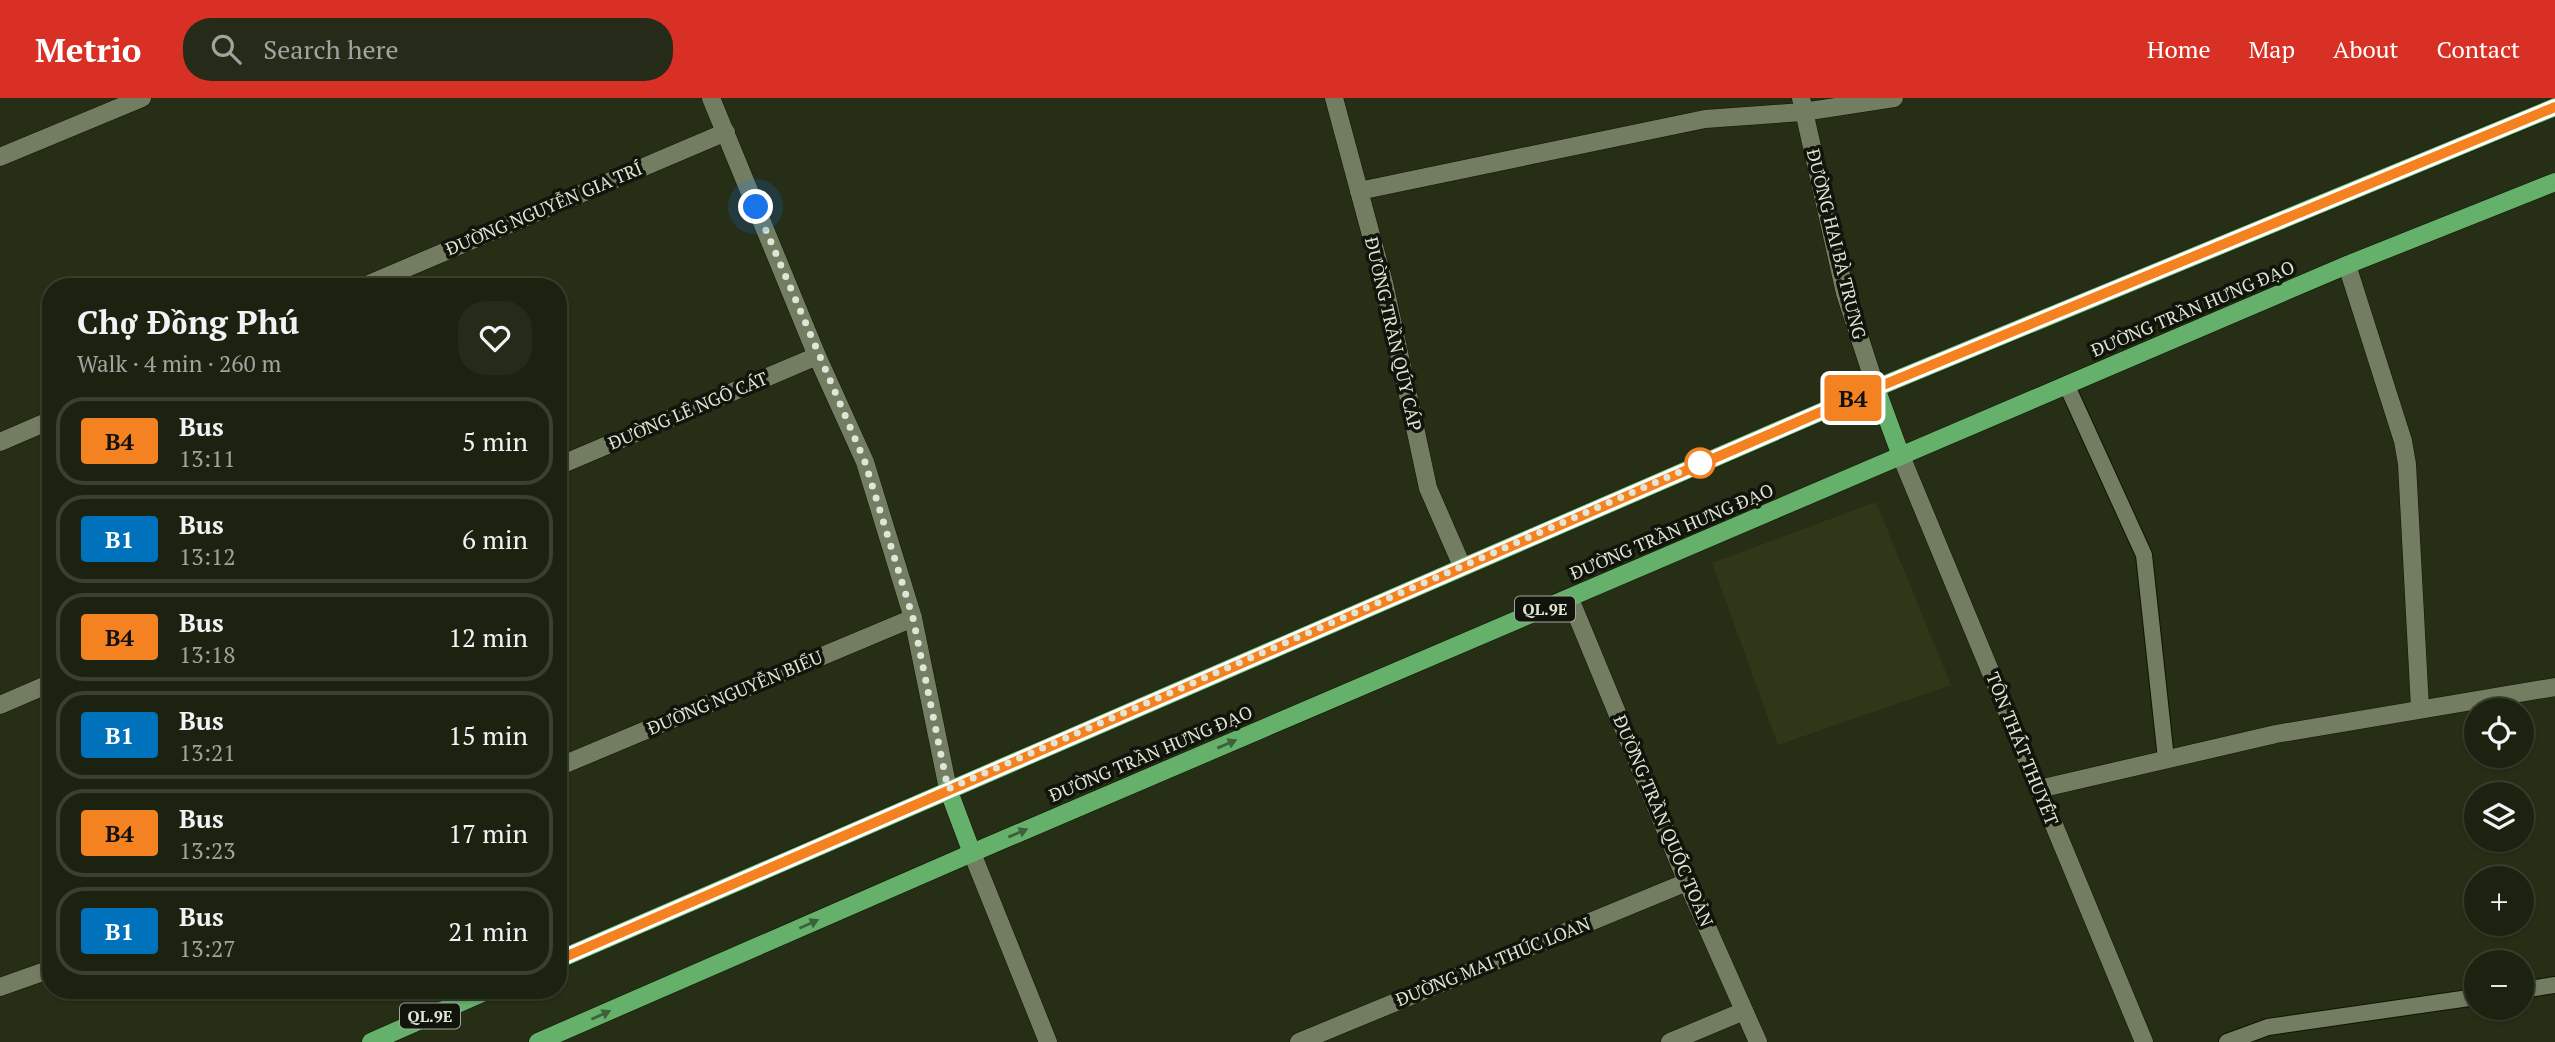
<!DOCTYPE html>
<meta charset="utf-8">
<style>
body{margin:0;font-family:"PT Serif",serif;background:#252a19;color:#f1f3f6;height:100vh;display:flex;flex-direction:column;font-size:26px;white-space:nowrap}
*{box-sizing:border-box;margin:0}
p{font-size:23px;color:#a0a49f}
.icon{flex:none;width:38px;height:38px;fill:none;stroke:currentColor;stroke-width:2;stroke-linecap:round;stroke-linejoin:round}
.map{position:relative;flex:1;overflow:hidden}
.sheet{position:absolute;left:42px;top:180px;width:525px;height:721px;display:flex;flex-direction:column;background:#1c2210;border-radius:28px;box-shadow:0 2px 5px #0004,0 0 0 2px #3a3f30}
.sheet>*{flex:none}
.badge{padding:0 14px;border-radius:5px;font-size:24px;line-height:46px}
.tools{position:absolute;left:2464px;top:600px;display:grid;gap:14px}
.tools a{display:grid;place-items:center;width:70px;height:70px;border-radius:50%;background:#1c2210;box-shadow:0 2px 5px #0004,0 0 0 2px #3a3f30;font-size:35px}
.you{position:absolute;width:35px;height:35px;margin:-18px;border:5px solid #fff;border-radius:50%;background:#1a73e8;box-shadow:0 0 0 10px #1a73e833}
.map>.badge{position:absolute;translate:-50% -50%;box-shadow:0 0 0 4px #fff}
.round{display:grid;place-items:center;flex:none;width:74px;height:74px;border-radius:28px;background:#252a19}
.headline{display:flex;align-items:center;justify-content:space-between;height:119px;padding:0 35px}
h1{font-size:33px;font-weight:600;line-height:52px}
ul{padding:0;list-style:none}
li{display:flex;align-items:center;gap:21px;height:88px;margin:0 14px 10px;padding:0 21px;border:4px solid #3a3f30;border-radius:28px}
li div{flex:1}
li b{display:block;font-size:26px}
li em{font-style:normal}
li .badge{min-width:77px;font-weight:700;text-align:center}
header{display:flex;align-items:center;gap:42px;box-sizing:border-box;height:98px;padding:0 35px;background:#d93025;color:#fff}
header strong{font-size:33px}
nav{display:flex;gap:38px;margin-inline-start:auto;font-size:24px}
.search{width:490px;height:63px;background:#252a19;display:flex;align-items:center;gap:18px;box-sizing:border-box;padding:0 24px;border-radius:28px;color:#a0a49f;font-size:26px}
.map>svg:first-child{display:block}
</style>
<header>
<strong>Metrio</strong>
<div class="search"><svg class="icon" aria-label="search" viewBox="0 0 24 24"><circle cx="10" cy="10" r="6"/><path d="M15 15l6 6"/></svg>Search here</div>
<nav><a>Home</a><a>Map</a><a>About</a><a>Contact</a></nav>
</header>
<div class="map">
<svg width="2555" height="944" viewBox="0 0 2555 944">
<rect width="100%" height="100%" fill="#262e15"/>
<path fill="#2e3818" d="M1876,404L1951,587L1778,647L1712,465Z"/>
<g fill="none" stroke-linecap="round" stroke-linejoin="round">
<g stroke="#0f1601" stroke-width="18">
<g id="lane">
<path d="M2067,288L2144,457L2166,661"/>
<path d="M2522,892L2555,887"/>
<path d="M2227,944L2268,929L2476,899"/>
</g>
</g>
<g stroke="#0f1601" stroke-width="19">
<g id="street">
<path d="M1334,0L1384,185L1428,390L1462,468"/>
<path d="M0,59L142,0"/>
<path d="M1359,93L1705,21L1803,14L1894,0"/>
<path d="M2347,167L2403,343L2407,366L2420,610"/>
<path d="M362,189L726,34"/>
<path d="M0,344L51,322"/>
<path d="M1901,358L2144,944"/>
<path d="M558,368L817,258"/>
<path d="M1570,501L1687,784L1758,944"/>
<path d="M0,607L51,585"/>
<path d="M558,669L913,520"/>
<path d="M2039,691L2276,636L2555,589"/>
<path d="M972,755L1048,944"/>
<path d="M0,889L51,871"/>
<path d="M1299,944L1687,784"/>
<path d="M1670,944L1744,913"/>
</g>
</g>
<g stroke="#0f1601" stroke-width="19">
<g id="secondary">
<path d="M711,0L817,258L865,364L913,520L948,691"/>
<path d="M1801,0L1845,195L1876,290"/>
</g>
</g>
<g stroke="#0f1601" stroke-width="19">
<g id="primary">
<path d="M1876,290L1901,358"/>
<path d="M948,691L972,755"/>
<path d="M558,862L1876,290L2555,9"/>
<path d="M371,944L489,892"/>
<path d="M538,944L972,755L2347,167L2555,84"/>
</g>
</g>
<use href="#lane" stroke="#737d61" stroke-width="16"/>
<use href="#street" stroke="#737d61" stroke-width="18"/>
<use href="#secondary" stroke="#737d61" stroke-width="18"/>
<use href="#primary" stroke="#65b16c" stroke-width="18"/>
</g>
<defs><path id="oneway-solid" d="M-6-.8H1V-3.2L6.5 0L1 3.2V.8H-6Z" transform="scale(1.75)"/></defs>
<g fill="#3b623b">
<use href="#oneway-solid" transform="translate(1227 646) rotate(-23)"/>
<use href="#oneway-solid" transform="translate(1018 735) rotate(-23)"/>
<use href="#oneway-solid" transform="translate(809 826) rotate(-24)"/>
<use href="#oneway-solid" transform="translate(601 917) rotate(-24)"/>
</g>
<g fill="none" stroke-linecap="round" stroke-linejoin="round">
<g stroke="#fff" stroke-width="16">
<path id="line" d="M558,862L1876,290L2555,9"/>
</g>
<use href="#line" stroke="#f58220" stroke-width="10"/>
<path stroke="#e0e6d7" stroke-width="7" stroke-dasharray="0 12.6" d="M756,109L865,364L913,520L948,691L1705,363L1700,365"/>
</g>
<circle fill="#fff" stroke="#f58220" stroke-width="3.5" cx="1700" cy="365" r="14"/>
<g text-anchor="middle" stroke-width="7" stroke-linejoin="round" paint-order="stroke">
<g fill="#11140a" stroke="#a2a79a" stroke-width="2">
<rect x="1515" y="498.5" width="60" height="25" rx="5"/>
<rect x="400" y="905.5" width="60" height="25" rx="5"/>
</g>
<g font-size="16" font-weight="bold" fill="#e0e6d7">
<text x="1545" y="517">QL.9E</text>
<text x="430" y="924">QL.9E</text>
</g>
<g font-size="18" fill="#e0e6d7" stroke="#11140a">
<text transform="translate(544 111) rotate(-23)" y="6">ĐƯỜNG NGUYỄN GIA TRÍ</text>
<text transform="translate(1836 146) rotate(76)" y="6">ĐƯỜNG HAI BÀ TRƯNG</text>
<text transform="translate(2193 211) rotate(-23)" y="6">ĐƯỜNG TRẦN HƯNG ĐẠO</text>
<text transform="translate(1393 236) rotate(77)" y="6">ĐƯỜNG TRẦN QÚY CÁP</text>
<text transform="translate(688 313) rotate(-23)" y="6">ĐƯỜNG LÊ NGÔ CÁT</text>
<text transform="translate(1672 434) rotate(-23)" y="6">ĐƯỜNG TRẦN HƯNG ĐẠO</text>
<text transform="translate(735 595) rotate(-23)" y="6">ĐƯỜNG NGUYỄN BIỂU</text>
<text transform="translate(2022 651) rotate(68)" y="6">TÔN THẤT THUYẾT</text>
<text transform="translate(1151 656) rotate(-23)" y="6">ĐƯỜNG TRẦN HƯNG ĐẠO</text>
<text transform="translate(1663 723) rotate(67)" y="6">ĐƯỜNG TRẦN QUỐC TOẢN</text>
<text transform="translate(1493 864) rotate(-22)" y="6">ĐƯỜNG MAI THÚC LOAN</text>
</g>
</g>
</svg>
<div class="tools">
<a><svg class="icon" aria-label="locate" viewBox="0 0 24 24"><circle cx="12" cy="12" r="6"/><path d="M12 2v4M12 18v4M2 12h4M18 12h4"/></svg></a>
<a><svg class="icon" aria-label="layers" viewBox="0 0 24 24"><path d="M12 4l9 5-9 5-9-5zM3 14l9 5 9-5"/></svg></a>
<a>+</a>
<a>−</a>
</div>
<div class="you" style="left:756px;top:109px"></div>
<b class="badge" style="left:1853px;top:300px;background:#f58220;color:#111">B4</b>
<section class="sheet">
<div class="headline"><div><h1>Chợ Đồng Phú</h1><p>Walk · 4 min · 260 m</p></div><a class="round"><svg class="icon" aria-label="heart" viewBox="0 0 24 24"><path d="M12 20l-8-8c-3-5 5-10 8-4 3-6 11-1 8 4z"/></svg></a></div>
<ul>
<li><span class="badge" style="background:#f58220;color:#111">B4</span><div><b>Bus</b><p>13:11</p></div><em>5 min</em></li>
<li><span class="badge" style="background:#0072bc;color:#fff">B1</span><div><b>Bus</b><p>13:12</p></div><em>6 min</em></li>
<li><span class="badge" style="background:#f58220;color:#111">B4</span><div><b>Bus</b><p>13:18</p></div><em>12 min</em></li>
<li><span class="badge" style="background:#0072bc;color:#fff">B1</span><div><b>Bus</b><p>13:21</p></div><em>15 min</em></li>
<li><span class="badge" style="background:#f58220;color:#111">B4</span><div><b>Bus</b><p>13:23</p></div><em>17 min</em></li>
<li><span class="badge" style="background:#0072bc;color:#fff">B1</span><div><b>Bus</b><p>13:27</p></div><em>21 min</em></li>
</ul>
</section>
</div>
